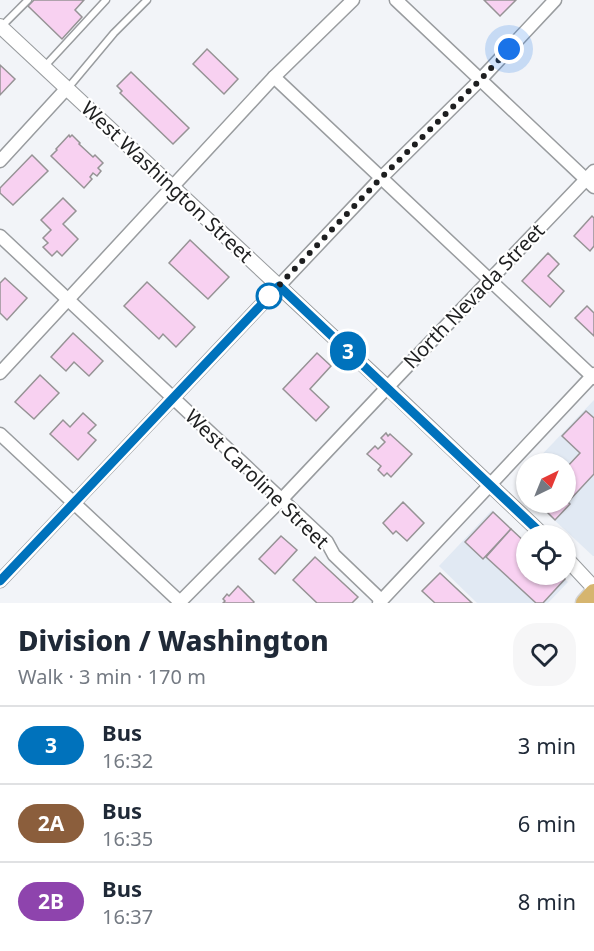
<!DOCTYPE html>
<meta charset="utf-8">
<style>
body{margin:0;font-family:"Noto Sans",sans-serif;background:#f6f6f7;color:#1f2937;height:100vh;display:flex;flex-direction:column;font-size:22px;white-space:nowrap}
*{box-sizing:border-box;margin:0}
p{font-size:20px;color:#747a83}
.icon{flex:none;width:33px;height:33px;fill:none;stroke:currentColor;stroke-width:2;stroke-linecap:round;stroke-linejoin:round}
.map{position:relative;height:603px;overflow:hidden}
.details{display:flex;flex-direction:column;background:#fff;flex:1}
.details>*{flex:none}
.badge{padding:0 12px;border-radius:20px;font-size:21px;line-height:39px}
.needle{width:39px;rotate:43deg}
.controls{position:absolute;left:516px;top:453px;display:grid;gap:12px}
.controls a{display:grid;place-items:center;width:60px;height:60px;border-radius:50%;background:#fff;box-shadow:0 2px 4px #0004;font-size:30px}
.you{position:absolute;width:30px;height:30px;margin:-15px;border:4px solid #fff;border-radius:50%;background:#1a73e8;box-shadow:0 0 0 9px #1a73e833}
.map>.badge{position:absolute;translate:-50% -50%;box-shadow:0 0 0 3px #fff}
.round{display:grid;place-items:center;flex:none;width:63px;height:63px;border-radius:24px;background:#f6f6f7}
.head{display:flex;align-items:center;justify-content:space-between;height:102px;padding:0 18px}
h1{font-size:28px;font-weight:800;line-height:45px}
ul{padding:0;list-style:none}
li{display:flex;align-items:center;gap:18px;height:78px;padding:0 18px;border-top:2px solid #e0e1e3}
li div{flex:1}
li b{display:block;font-size:22px}
li em{font-style:normal}
li .badge{min-width:66px;font-weight:700;text-align:center}
.map>svg:first-child{display:block}
</style>
<div class="map">
<svg width="594" height="603" viewBox="0 0 594 603">
<rect width="100%" height="100%" fill="#f2f4f8"/>
<g fill="#e1e9f3">
<path d="M594,400V556H593L536,503L566,502V464H533Z"/>
<path d="M492,510L526,543V574L560,575L568,582L548,603H477L439,566Z"/>
</g>
<g fill="#f8d1f1" stroke="#969395" stroke-width="1.5">
<path d="M34,0H84L75,10L82,17L62,39L28,6Z"/>
<path d="M484,0H516L500,16Z"/>
<path d="M207,49L238,79L224,94L193,64Z"/>
<path d="M0,65L15,79L0,95Z"/>
<path d="M131,72L189,128L173,144L120,93L122,91L117,86Z"/>
<path d="M69,135L70,137L72,135L80,143L79,144L93,157L95,155L103,163L98,168L101,171L97,176L93,173L90,177L92,179L84,188L51,156L57,150L56,149Z"/>
<path d="M32,155L48,171L13,205L0,193V188Z"/>
<path d="M63,198L76,211L63,224L78,239L62,256L57,251L52,256L43,247L48,243L43,238L51,230L41,220Z"/>
<path d="M592,216L594,218V246L590,251L574,236Z"/>
<path d="M190,240L229,277L208,299L169,263Z"/>
<path d="M548,253L559,264L548,276L564,291L550,307L522,281Z"/>
<path d="M5,278L27,298L7,320L0,313V283Z"/>
<path d="M147,282L195,327L176,347L163,334L159,339L124,306Z"/>
<path d="M587,306L594,313V336L575,318Z"/>
<path d="M73,333L103,361L89,376L74,362L66,371L51,357Z"/>
<path d="M317,353L331,366L310,389L329,407L316,421L283,389Z"/>
<path d="M40,375L59,393L34,419L15,402Z"/>
<path d="M586,411L594,418V474L568,502L570,504L555,520L537,502H566V468L580,453L562,436Z"/>
<path d="M83,413L96,425L88,433L96,440L78,460L50,434L63,420L70,427Z"/>
<path d="M386,433L388,436L390,434L412,454L391,477L387,473L384,476L378,470L381,466L367,454L375,446L378,449L385,442L381,438Z"/>
<path d="M403,502L424,523L407,541L396,531L393,534L383,523Z"/>
<path d="M493,512L511,529L483,559L465,542Z"/>
<path d="M511,529L526,543V574H560L565,579L543,603H536L486,557Z"/>
<path d="M281,536L297,550L275,574L259,559Z"/>
<path d="M315,557L358,597L352,603H317L293,580Z"/>
<path d="M440,573L472,603H435L422,591Z"/>
<path d="M238,586L254,602L253,603H223L225,601L223,599L227,594L229,596Z"/>
</g>
<g fill="none" stroke-linecap="round" stroke-linejoin="round">
<g stroke="#999c9f" stroke-width="9">
<g id="service">
<path d="M1,27L28,0"/>
<path d="M45,66L106,0"/>
<path d="M68,88L114,33L147,0"/>
</g>
</g>
<g stroke="#999c9f" stroke-width="15">
<g id="minor">
<path d="M396,0L594,187"/>
<path d="M274,77L594,378"/>
<path d="M0,161L67,88"/>
<path d="M0,236L327,542L334,555L381,600"/>
<path d="M0,373L274,77L353,0"/>
<path d="M0,434L181,603"/>
<path d="M0,581L381,178L480,80L555,0"/>
<path d="M179,603L281,500L399,375L594,171"/>
<path d="M379,603L594,374"/>
</g>
</g>
<g stroke="#999c9f" stroke-width="16">
<g id="tertiary">
<path d="M0,26L387,387L544,536"/>
<path d="M566,558L594,588"/>
</g>
</g>
<g stroke="#d2d2d2" stroke-width="21">
<path id="primary" d="M585,603L594,593"/>
</g>
<use href="#service" stroke="#fff" stroke-width="6"/>
<use href="#minor" stroke="#fff" stroke-width="12"/>
<use href="#tertiary" stroke="#fff" stroke-width="14"/>
<use href="#primary" stroke="#d6b56f" stroke-width="18"/>
</g>
<g fill="none" stroke-linecap="round" stroke-linejoin="round">
<g stroke="#fff" stroke-width="14">
<path id="line" d="M0,581L279,286L544,536"/>
</g>
<use href="#line" stroke="#0072bc" stroke-width="9"/>
<path stroke="#1e1f20" stroke-width="6" stroke-dasharray="0 10.8" d="M269,296L267,298L381,178L480,80L509,49"/>
</g>
<circle fill="#fff" stroke="#0072bc" stroke-width="3" cx="269" cy="296" r="12"/>
<g text-anchor="middle" stroke-width="4.5" stroke-linejoin="round" paint-order="stroke">
<g font-size="20" fill="#1e1f20" stroke="#fff">
<text transform="translate(167 182) rotate(43)" y="7">West Washington Street</text>
<text transform="translate(474 296) rotate(-46)" y="7">North Nevada Street</text>
<text transform="translate(257 479) rotate(44)" y="7">West Caroline Street</text>
</g>
</g>
</svg>
<div class="controls">
<a><svg class="needle" viewBox="-14 -14 28 28"><path d="M0-13l5 13h-10z" fill="#e53935"/><path d="M0 13l5-13h-10z" fill="#747a83"/></svg></a>
<a><svg class="icon" aria-label="locate" viewBox="0 0 24 24"><circle cx="12" cy="12" r="6"/><path d="M12 2v4M12 18v4M2 12h4M18 12h4"/></svg></a>
</div>
<div class="you" style="left:509px;top:49px"></div>
<b class="badge" style="left:348px;top:351px;background:#0072bc;color:#fff">3</b>
</div>
<section class="details">
<div class="head"><div><h1>Division / Washington</h1><p>Walk · 3 min · 170 m</p></div><a class="round"><svg class="icon" aria-label="heart" viewBox="0 0 24 24"><path d="M12 20l-8-8c-3-5 5-10 8-4 3-6 11-1 8 4z"/></svg></a></div>
<ul>
<li><span class="badge" style="background:#0072bc;color:#fff">3</span><div><b>Bus</b><p>16:32</p></div><em>3 min</em></li>
<li><span class="badge" style="background:#8b5e3c;color:#fff">2A</span><div><b>Bus</b><p>16:35</p></div><em>6 min</em></li>
<li><span class="badge" style="background:#8e44ad;color:#fff">2B</span><div><b>Bus</b><p>16:37</p></div><em>8 min</em></li>
</ul>
</section>
